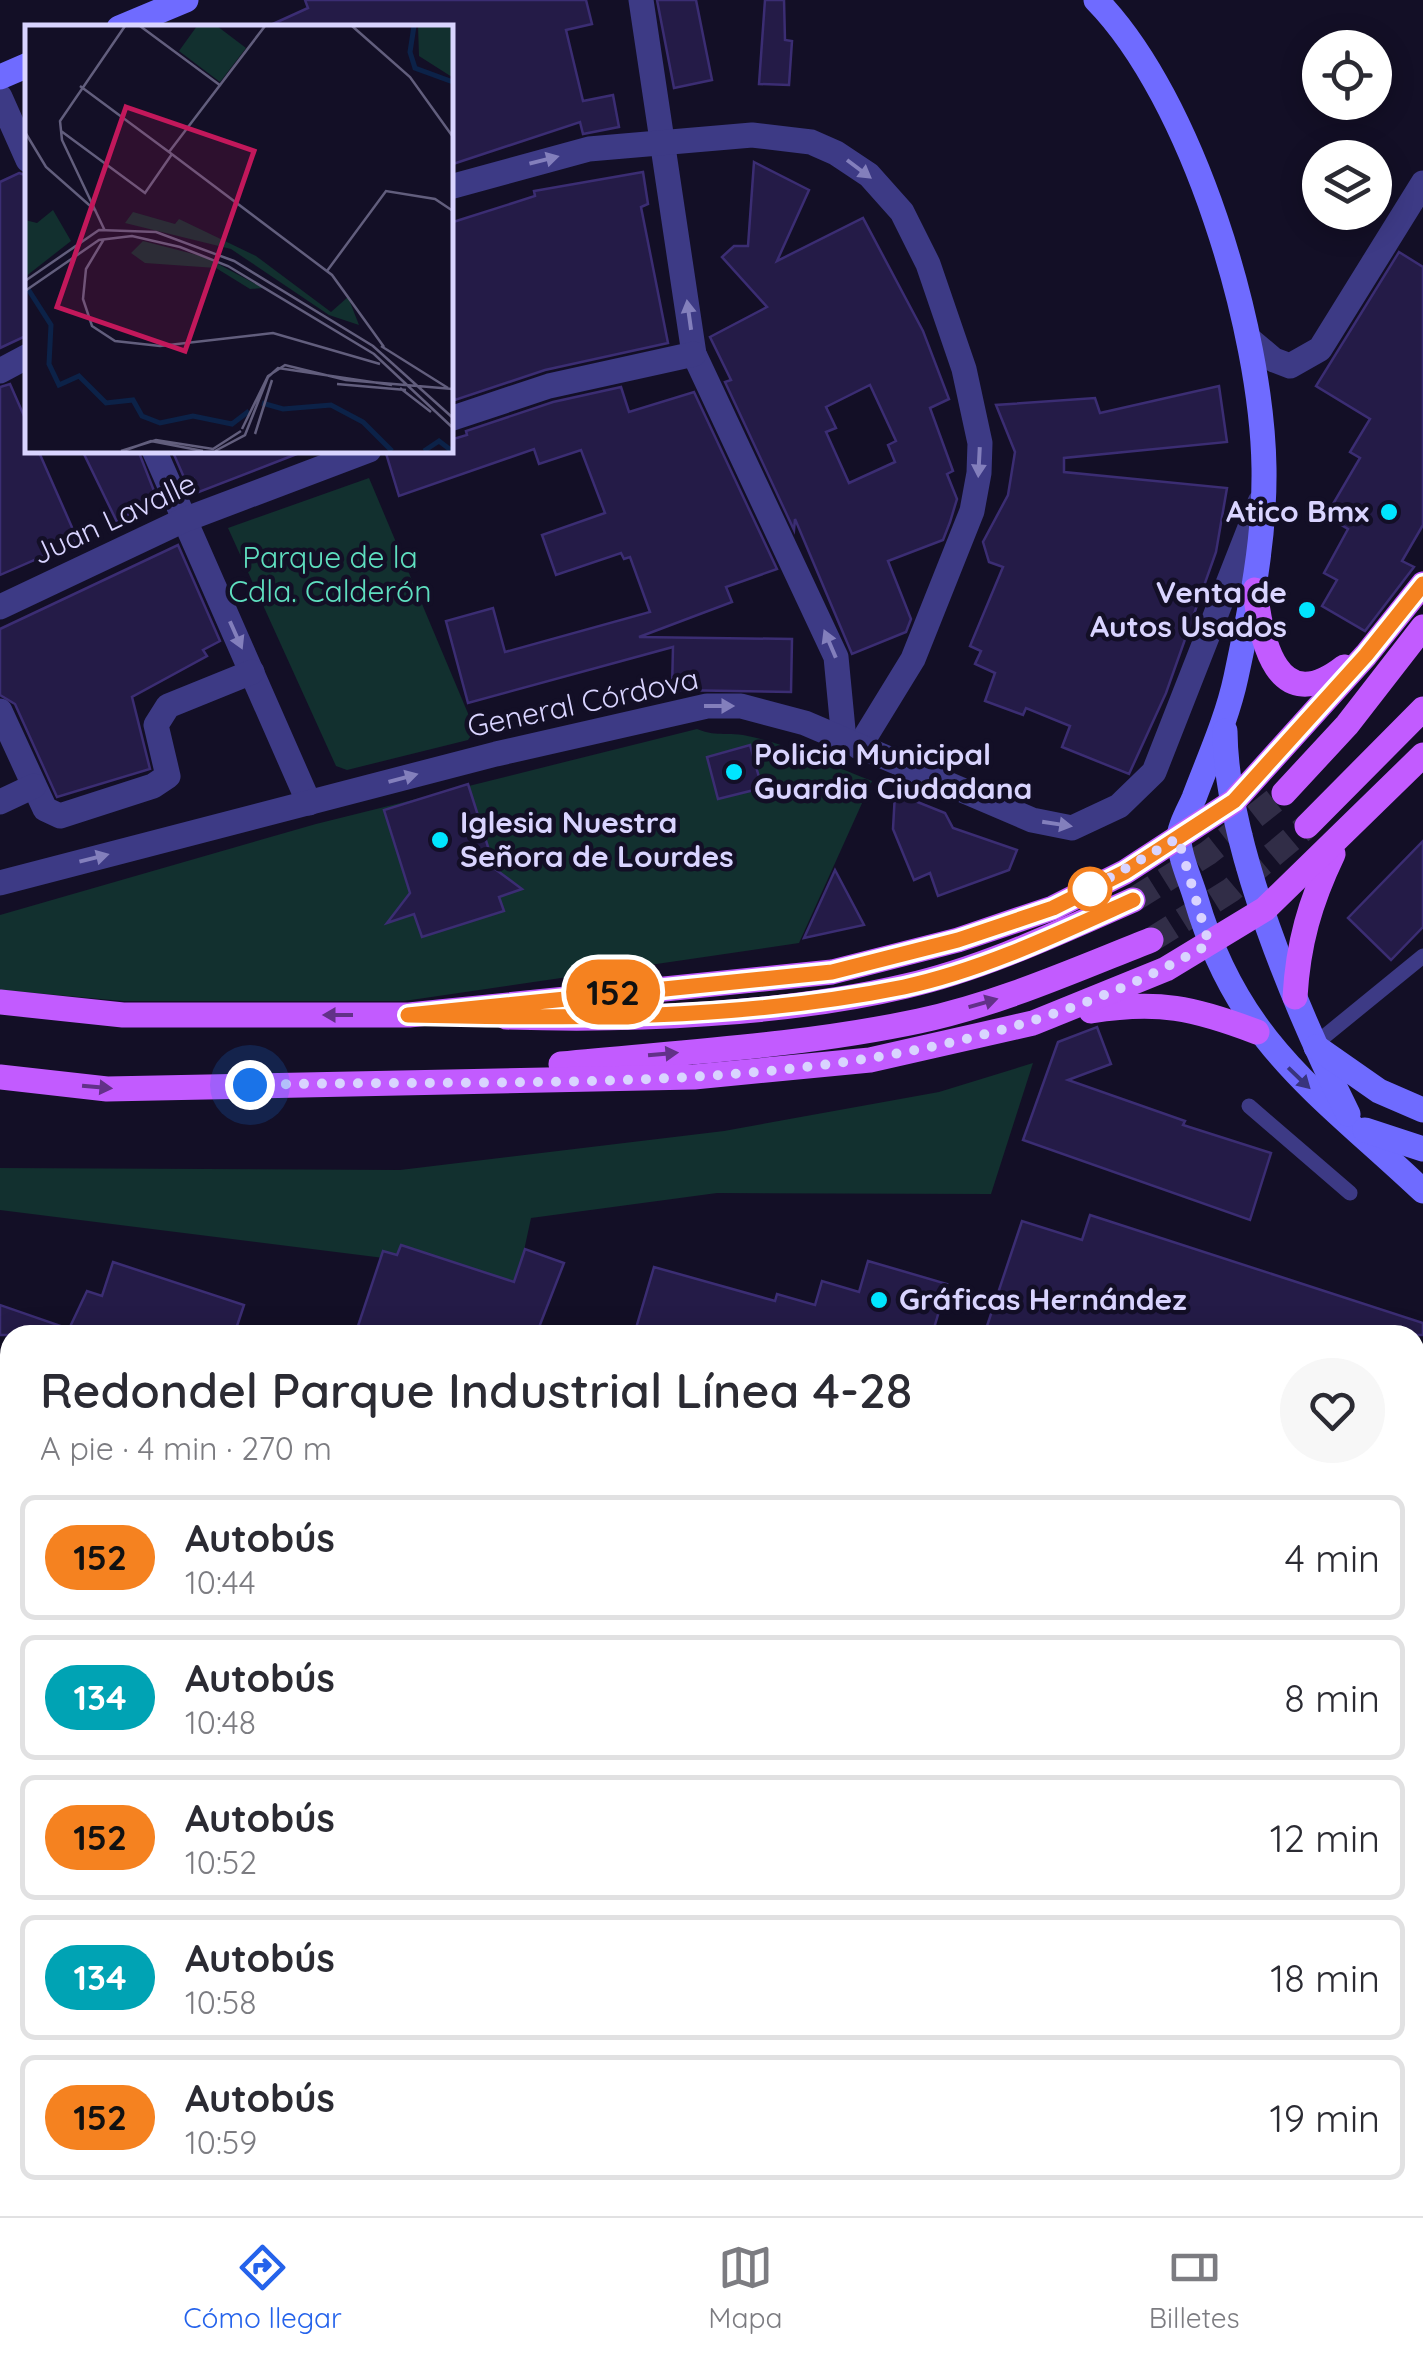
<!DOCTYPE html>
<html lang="es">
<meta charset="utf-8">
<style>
body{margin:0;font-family:Quicksand,sans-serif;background:#f7f7f7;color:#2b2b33;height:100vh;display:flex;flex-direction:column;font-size:38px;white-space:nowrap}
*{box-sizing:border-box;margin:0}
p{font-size:32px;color:#7c7c81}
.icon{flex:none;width:55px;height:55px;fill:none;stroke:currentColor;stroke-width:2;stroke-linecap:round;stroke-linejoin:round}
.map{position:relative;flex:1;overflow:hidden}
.details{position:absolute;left:0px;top:1325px;width:1425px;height:892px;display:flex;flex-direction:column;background:#fff;border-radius:30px 30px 0 0;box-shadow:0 5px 25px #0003}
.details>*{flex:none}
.badge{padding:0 20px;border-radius:32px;font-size:35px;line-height:65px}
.tools{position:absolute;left:1302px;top:30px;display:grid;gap:20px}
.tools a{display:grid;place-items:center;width:90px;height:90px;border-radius:50%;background:#fff;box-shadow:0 5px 25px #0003;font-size:50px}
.you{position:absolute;width:50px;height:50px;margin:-25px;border:8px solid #fff;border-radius:50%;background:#1a73e8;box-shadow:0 0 0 15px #1a73e833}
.map>.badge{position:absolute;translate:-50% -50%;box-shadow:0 0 0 5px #fff}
.round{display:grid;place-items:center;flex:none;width:105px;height:105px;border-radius:52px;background:#f7f7f7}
.headline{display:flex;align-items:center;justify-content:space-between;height:170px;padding:0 40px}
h1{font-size:48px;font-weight:600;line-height:75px}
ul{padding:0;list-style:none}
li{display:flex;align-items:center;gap:30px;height:125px;margin:0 20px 15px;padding:0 20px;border:5px solid #e1e1e2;border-radius:15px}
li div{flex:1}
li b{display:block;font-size:38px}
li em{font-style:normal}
li .badge{min-width:110px;font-weight:700;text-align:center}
.tab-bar{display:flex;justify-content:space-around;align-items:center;height:140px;border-top:2px solid #e1e1e2;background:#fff;font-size:28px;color:#7c7c81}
.tab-bar a{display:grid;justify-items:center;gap:5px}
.tab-bar .on{color:#2563eb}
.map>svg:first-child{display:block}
</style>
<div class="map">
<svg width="1423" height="2216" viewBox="0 0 1423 2216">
<rect width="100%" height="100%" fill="#130f26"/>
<g fill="#12302f">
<path d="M369,478L475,730L468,740L347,770L336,766L228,528Z"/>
<path d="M697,729C717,737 725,732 743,735C787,743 830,765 872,781L799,943L404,1001H123L0,990V915L316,824Z"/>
<path d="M1033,1063L991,1194L717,1193L531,1218L517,1283L384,1258L0,1210V1168L400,1170L724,1131L939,1092Z"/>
</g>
<g fill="#241b47" stroke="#3b2d73" stroke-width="2.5" fill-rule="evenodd">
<path d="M305,0H586L592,24L566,30L583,101L613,95L619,127L583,134L580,122L450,165V28H264L308,8Z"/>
<path d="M657,0H696L712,80L674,88Z"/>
<path d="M765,0H784L785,40L792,41L789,85L759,84Z"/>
<path d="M754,162L809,190L777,261L863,218L923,331L949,399L930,408L953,471L947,474L957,499L950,522L943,540L888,561L911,619L906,632L852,654L795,519L794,530L725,382L731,380L710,337L767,307L722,257L734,246H748ZM870,385L896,441L888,445L895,462L849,483L826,432L836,428L826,407Z"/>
<path d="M643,172L648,204L641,207L668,343L545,370L455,400L450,388V223L535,196L534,191Z"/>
<path d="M19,173L28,176V335L0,348V182Z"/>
<path d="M1399,252L1423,267V525L1402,561L1414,567L1365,631L1322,606L1337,580L1324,573L1348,529L1326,516L1360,458L1350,452L1370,419L1316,386Z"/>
<path d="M10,384L28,425V450H38L78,541L0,575V387Z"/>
<path d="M1219,386L1227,442L1064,458V472L1227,488L1216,552L1166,693L1129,774L1062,747L1070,726L1026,708L1023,715L985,701L995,673L975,664L981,651L970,646L1003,567L989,562L983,542L1008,495L1015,452L996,405L1095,398L1100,413Z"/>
<path d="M621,387L629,412L694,392L777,569L726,587L732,602L639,637L792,639L791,692L672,690L673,647L468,703L446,621L493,608L505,652L650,612L630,557L624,559L621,553L556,575L542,535L605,513L581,450L539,464L534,449L399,496L385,450H450V440L467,435L466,431L553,402Z"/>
<path d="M82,450H138L156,496L117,522Z"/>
<path d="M172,450H307L199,492L194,479L186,482Z"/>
<path d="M178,545L220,641L203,650L207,656L132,697L150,769L57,797L15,704L0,695V629Z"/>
<path d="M750,745L762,788L718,799L707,757Z"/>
<path d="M468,784L495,869L522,889L499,897L504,911L422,937L414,914L387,923L410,893L384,810Z"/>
<path d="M895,793L945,813L953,828L1017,850L1009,870L938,896L930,873L914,880L893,829Z"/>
<path d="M1423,841V927L1391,960L1348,918Z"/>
<path d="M835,870L864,925L804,938Z"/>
<path d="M1097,1027L1111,1064L1068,1080L1185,1121L1183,1125L1271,1153L1250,1220L1023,1140L1058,1042Z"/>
<path d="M1090,1215L1423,1323V1335H984L1022,1221L1082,1240Z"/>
<path d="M401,1245L514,1282L525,1249L564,1263L536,1335H355L383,1251L397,1255Z"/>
<path d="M868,1261L947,1284L932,1335H634L654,1267L775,1301L777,1294L815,1305L822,1281L859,1292Z"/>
<path d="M113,1262L244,1305L234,1335H0V1305L69,1329L87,1291L102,1296Z"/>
</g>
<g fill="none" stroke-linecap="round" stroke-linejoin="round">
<g stroke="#312d47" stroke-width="25" stroke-dasharray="25 12" stroke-linecap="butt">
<path d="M1133,900L1208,853L1284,793"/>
<path d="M1151,940L1231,890L1307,826"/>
</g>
<g stroke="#3d3a85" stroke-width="15">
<path d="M1314,1045L1423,956"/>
<path d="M1249,1106L1350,1193"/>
</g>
<g stroke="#3d3a85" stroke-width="25">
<path d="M641,0L694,354L836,657L844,740"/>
<path d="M0,97L28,160"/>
<path d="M450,187L589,149L752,135L811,142L836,153L869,175L902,212L928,264L964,369L980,443L979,473L972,511L913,659L859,747"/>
<path d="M1249,339L1274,360L1290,366L1320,349L1423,183"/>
<path d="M0,371L28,356"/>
<path d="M450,419L549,386L694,354"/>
<path d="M154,450L309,803"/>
<path d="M0,607L184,520L369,450"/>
<path d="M0,711L45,809L60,816L153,786L168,776L156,725L168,706L252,672"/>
<path d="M0,802L34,786"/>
<path d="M0,883L496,754L707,706H741L805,723L1032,820L1072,828L1119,806L1154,772L1260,502"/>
<path d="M0,1691L10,1663"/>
</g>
<g stroke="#6f6bff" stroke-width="25">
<path d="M1096,0C1193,99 1262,330 1264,468C1265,540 1251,607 1236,677C1227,719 1209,758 1194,798C1189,810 1178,828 1179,841C1180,859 1191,881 1196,899C1238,1043 1319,1093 1423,1191"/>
<path d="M119,28L186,0"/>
<path d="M0,77L28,65"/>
<path d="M1225,731C1226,846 1297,1011 1348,1114"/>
<path d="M1316,1047L1379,1091L1423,1110"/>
<path d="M1365,1130L1423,1149"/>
<path d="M1415,1581L1423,1584"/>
<path d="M0,1645L10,1648"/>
<path d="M1415,2100L1423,2103"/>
<path d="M727,2216L730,2208"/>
</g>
<g stroke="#c25bff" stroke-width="25">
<path d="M1255,590C1261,641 1277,719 1344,667"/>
<path d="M1284,793L1347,725L1423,627"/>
<path d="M1307,826L1423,709"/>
<path d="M1295,997C1298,944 1310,902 1333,854"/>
<path d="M0,1002L123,1015H409L832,972L958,940L1053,908L1125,872L1234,801L1366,655L1423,584"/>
<path d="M1091,1011C1158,1000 1194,1008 1257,1032"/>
<path d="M506,1017C632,1021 783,1015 906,986C984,968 1060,932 1133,900"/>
<path d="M561,1064C681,1052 801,1046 919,1021C999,1004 1075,970 1151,940"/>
<path d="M0,1077L107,1089L694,1077L870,1060L1033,1023L1166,969L1265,909L1423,755"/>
</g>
</g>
<defs><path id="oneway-solid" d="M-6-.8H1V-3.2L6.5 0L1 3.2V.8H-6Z" transform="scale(2.5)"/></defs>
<g fill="#837fbc">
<use href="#oneway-solid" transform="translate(544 160) rotate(-14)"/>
<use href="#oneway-solid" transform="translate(859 169) rotate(37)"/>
<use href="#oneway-solid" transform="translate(689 315) rotate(-98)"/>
<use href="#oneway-solid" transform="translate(979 462) rotate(93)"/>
<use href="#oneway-solid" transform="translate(236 635) rotate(66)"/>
<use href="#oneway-solid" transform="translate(830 644) rotate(-113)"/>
<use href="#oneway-solid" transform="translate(719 706)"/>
<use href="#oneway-solid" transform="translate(403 778) rotate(-15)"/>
<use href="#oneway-solid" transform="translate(1057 824) rotate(9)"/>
<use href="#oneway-solid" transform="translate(94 858) rotate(-14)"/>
</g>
<g fill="#623188">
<use href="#oneway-solid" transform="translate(983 1003) rotate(-16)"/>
<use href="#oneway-solid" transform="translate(338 1015) rotate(180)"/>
<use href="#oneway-solid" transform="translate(663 1054) rotate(-5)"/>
<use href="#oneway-solid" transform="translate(97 1087) rotate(5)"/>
</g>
<use fill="#38347d" href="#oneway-solid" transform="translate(1299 1078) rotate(44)"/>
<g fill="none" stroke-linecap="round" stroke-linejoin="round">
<g stroke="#fff" stroke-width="22">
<path id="line" d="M1133,900C1060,933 983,970 904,987C741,1020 574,1019 408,1015L832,972L958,940L1053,908L1125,872L1234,801L1366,655L1423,584"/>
</g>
<use href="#line" stroke="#f58220" stroke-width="15"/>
<path stroke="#d9d4ff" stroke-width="10" stroke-dasharray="0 18" d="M250,1085C570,1076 921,1110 1209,944L1178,838L1090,889"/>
</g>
<g fill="#00e5ff" stroke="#130f26" stroke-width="4">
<circle cx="1389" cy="512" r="10"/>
<circle cx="1307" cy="610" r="10"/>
<circle cx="734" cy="772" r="10"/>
<circle cx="440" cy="840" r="10"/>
<circle cx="879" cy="1300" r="10"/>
</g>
<circle fill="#fff" stroke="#f58220" stroke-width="5" cx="1090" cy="889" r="20"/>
<g text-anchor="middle" stroke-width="9" stroke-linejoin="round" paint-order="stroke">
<g font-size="30" font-weight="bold" fill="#d9d4ff" stroke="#130f26" text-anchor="start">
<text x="1369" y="522" text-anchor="end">Atico Bmx</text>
<text x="1287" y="603" text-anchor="end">Venta de<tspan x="1287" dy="34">Autos Usados</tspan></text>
<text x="754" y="765">Policia Municipal<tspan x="754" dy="34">Guardia Ciudadana</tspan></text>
<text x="460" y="833">Iglesia Nuestra<tspan x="460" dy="34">Señora de Lourdes</tspan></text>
<text x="899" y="1310">Gráficas Hernández</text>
</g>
<g font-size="30" fill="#d9d4ff" stroke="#130f26">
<text transform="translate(114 519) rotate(-25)" y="10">Juan Lavalle</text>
<text transform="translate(583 703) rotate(-12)" y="10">General Córdova</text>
</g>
<g font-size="30" fill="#5fe0c0" stroke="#130f26">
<text x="330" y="568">Parque de la<tspan x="330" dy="34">Cdla. Calderón</tspan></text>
</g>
</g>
<g transform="translate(25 25)">
<rect width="428" height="428" fill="#130f26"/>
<path d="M172,1H192L221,23L195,57L154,26ZM393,1H427V52L394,31ZM28,185L46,216L0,252V195L12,198ZM108,187L150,199L154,194L231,231L306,287L323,272L334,300L304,290L206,224L100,198ZM118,216L180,232L238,263L225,264L191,243L120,238L106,228Z" fill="#12302f"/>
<path fill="none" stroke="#0c2248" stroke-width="5" d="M389,1L385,27L390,43L428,57M3,264L26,300L24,339L34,360L54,351L81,378L108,375L117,391L135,398L168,391L207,399L224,386M237,378L258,384L306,380L338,397L367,426M399,426L414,416L427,426"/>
<path fill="none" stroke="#625e7d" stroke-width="2.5" d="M115,1L196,61M327,1L385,52L428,112M55,61L144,127L240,1M36,106L120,168L147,129M0,107L21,142L71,186M144,127L307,250L359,322M80,206L37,115L35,96L100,1M79,214L61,244L58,274L67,301L90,316L135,321L248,308L355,339M302,246L361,166L410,174L428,186M0,256L74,205L131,207L209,236L348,321L428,393M0,266L74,215L107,211L155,222L203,241L349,329L428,403M356,321L423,363M312,359L381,365M375,363L406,387M217,404L243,351L260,340L321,355L428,364M230,409L247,355M96,426L131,415L188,424L216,406M98,426L126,416L178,426M190,426L220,410L243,352L253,343L367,360"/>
<path fill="#c2185b" fill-opacity="0.15" stroke="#c2185b" stroke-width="5" d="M101,82L229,126L160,326L32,282Z"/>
<rect width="428" height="428" fill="none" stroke="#d9d4ff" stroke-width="5"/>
</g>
</svg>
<div class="tools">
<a><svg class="icon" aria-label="locate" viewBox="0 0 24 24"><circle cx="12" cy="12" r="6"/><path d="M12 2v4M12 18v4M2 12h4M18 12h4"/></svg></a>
<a><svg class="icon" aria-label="layers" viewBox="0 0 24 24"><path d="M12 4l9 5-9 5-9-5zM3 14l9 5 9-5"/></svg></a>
</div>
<div class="you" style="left:250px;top:1085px"></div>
<b class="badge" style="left:613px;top:992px;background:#f58220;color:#111">152</b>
<section class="details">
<div class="headline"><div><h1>Redondel Parque Industrial Línea 4-28</h1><p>A pie · 4 min · 270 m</p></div><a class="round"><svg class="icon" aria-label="heart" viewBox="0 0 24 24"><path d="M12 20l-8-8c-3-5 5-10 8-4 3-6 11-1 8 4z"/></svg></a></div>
<ul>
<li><span class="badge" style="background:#f58220;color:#111">152</span><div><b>Autobús</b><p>10:44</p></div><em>4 min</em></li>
<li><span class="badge" style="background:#00a3b4;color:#fff">134</span><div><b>Autobús</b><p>10:48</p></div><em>8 min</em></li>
<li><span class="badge" style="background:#f58220;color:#111">152</span><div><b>Autobús</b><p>10:52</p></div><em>12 min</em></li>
<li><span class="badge" style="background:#00a3b4;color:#fff">134</span><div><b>Autobús</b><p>10:58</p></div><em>18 min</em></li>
<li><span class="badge" style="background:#f58220;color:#111">152</span><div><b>Autobús</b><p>10:59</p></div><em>19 min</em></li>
</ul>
</section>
</div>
<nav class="tab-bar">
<a class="on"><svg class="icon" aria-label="directions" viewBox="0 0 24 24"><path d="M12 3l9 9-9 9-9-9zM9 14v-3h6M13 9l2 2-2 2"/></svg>Cómo llegar</a>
<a><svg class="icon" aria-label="map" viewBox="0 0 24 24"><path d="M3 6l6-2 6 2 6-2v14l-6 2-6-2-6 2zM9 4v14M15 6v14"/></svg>Mapa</a>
<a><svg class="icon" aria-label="tickets" viewBox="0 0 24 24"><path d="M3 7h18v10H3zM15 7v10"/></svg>Billetes</a>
</nav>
